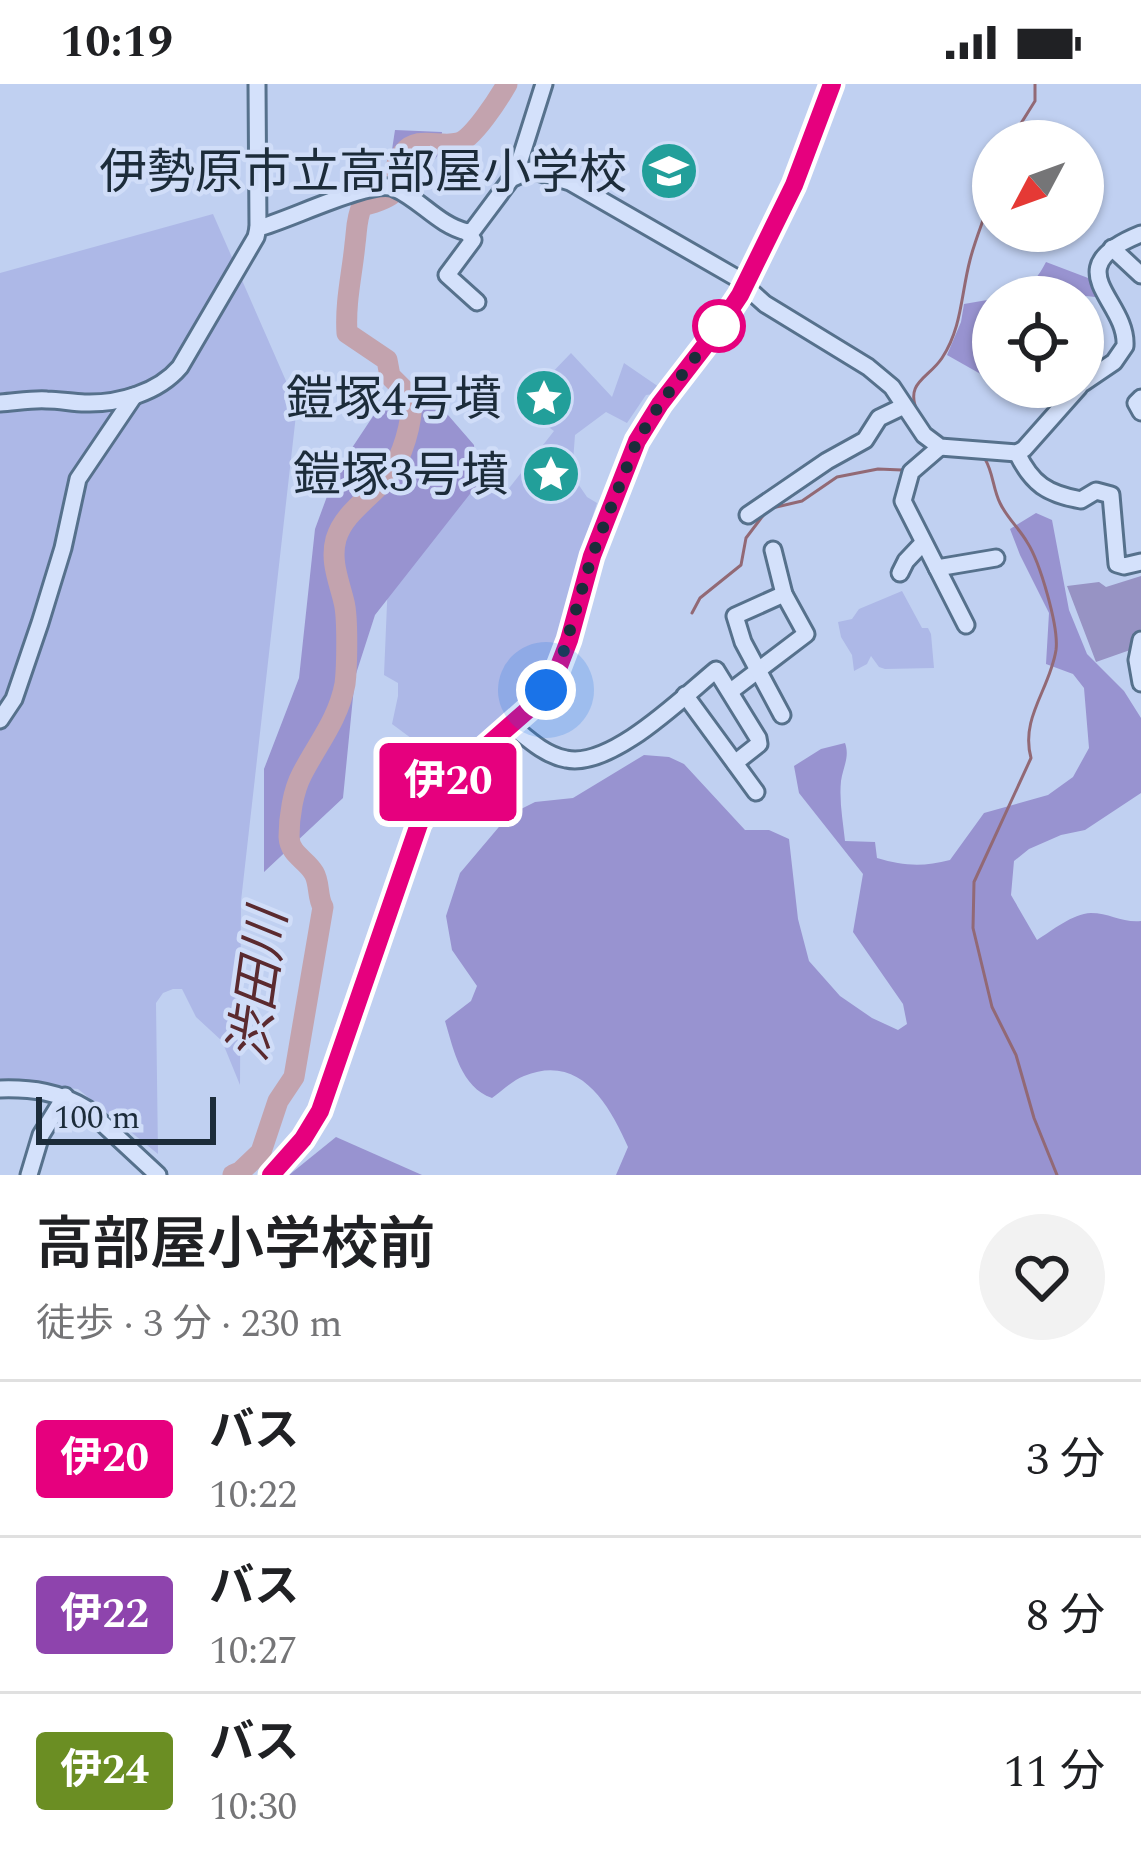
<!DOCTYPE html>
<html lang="ja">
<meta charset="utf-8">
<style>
body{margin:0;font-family:Spectral,"Noto Sans JP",serif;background:#f2f2f2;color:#202124;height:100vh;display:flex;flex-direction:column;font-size:45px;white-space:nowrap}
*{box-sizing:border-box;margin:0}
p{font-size:39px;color:#757577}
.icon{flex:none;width:66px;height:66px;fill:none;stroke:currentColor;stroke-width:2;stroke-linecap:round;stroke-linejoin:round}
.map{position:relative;height:1091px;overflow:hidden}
.drawer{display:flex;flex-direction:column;background:#fff;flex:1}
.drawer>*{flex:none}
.badge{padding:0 24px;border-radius:9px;font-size:42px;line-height:78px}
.needle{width:78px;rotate:229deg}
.controls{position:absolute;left:972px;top:36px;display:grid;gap:24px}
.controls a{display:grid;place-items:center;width:132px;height:132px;border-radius:50%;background:#fff;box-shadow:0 3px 9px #0004;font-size:60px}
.scale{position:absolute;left:36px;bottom:30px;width:180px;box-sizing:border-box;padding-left:12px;border:6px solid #1c2c3a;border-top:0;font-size:33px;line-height:42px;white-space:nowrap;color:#1c2c3a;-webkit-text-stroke:9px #d0ddf8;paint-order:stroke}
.you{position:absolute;width:60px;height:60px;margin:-30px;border:9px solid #fff;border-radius:50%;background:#1a73e8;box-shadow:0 0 0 18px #1a73e833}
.map>.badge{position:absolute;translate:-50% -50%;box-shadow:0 0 0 6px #fff}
.round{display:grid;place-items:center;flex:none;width:126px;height:126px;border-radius:63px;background:#f2f2f2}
.head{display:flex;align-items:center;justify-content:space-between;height:204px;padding:0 36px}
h1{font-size:57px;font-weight:600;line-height:90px}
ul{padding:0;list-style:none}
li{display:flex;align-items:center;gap:36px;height:156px;padding:0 36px;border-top:3px solid #e0e0e0}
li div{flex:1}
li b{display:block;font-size:45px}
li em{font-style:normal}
li .badge{min-width:132px;font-weight:700;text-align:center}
.status{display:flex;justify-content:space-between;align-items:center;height:84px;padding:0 60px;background:#fff;direction:ltr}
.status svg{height:33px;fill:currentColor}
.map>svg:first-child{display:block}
</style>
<div class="status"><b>10:19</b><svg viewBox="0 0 49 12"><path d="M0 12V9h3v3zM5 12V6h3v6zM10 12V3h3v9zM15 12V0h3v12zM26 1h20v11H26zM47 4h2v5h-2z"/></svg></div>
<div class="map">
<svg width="1141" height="1091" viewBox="0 0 1141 1091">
<rect width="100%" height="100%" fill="#c0d0f1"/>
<g fill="#adb8e7">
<path d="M213,130L297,322L241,817L240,1001L222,957L196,933L182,905H173L163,909L156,919L158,1070L78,1005L0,998V189Z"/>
<path d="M571,269L612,313L624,279L659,303L653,310L646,311L627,339L606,328L575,351L572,391L587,413L597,419L574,489L554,570L544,592L525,613L452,678L420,718L392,697L423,663L392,640L398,612V599L384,591L388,496L466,388L502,413L554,347L520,322Z"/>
<path d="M902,507L922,544H928L931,550L934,584L885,585L879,583L871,572L867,580L854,587L852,571L841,553L838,538L852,535L859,525Z"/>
</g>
<g fill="#9893d0">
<path d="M395,46L442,48L439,70L410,106L388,92Z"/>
<path d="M1046,178L1096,197L1095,213L1086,212L1083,223V213H1006C1025,210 1038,194 1046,178Z"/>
<path d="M993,215V297L947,271L961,238L964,220Z"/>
<path d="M395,299L428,308L474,361L477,401L375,531L355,593L343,714L264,788V685L299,594L315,445L336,388Z"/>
<path d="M1036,429L1052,436L1069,526L1087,570L1124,607L1141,634V709L1085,746L1061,751L1029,765L1014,777L1011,811L1037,856C1053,846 1072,830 1091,829C1109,829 1123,839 1141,837V1091H616L628,1063C609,1020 580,969 524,992C513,996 502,1007 492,1014C461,1003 454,967 445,937L471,917L477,902L452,866L446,832L460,789L509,731L535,718L573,714L644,671L669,673L684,680L745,746H769L789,755L798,835L809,877L840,912L872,934L898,946L907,940L903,920L853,848L863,790L799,709L794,682L821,665L845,659C850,673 843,683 841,697C839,717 843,737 845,757L875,758L877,774C904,782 923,783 950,776L984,729L1048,711L1073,693L1089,664L1084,604L1073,590L1046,580L1049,529L1020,471L1010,445Z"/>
<path d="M336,1053L422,1091H289Z"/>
</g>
<path fill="#9793c4" d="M1141,492V545L1135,553L1133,565L1096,578L1067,502L1099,498L1106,503Z"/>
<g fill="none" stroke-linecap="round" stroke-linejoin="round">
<g stroke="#926975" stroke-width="3">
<path d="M1010,57L1035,17V0"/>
<path d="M917,327C905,298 928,295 942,274C962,244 961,210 970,176C976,152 987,129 993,105"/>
<path d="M985,375C993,388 993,405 1000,419C1007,434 1019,444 1027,458C1040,478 1059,543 1056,566C1050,605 1020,634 1031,674L974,798L973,844L992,923L1016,971L1034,1034L1057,1091"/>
<path d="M692,529L700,514L741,481L746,454L768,425L802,417L837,393L878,385L902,386"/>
</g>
<path stroke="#c3a3ae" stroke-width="21" d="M233,1091L240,1088L261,1068L278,1017L294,993L323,823C317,813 320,799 314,789C306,775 290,771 289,753C289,733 293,707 302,690C318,659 338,636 345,600C347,584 348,533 344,518C339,497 330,477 336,455C344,428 372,413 388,392C403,372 412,340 412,314L390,292L387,276L347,249C345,218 352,191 355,160C357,146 356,135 362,122C423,107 382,93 403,69C418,51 439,64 458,59C473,55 499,14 507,0"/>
<g stroke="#56718c" stroke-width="21">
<g id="minor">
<path d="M257,0L258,144"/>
<path d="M518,90L520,76L544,0"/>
<path d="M467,148L473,156L447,191L477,218"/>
<path d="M1112,164L1141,191"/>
<path d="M1083,299L1114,278L1125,262C1128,215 1053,185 1141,150"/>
<path d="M1141,314L1136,319L1141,328"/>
<path d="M0,319C16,318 32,315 47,316C60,316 73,319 85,319C118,320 158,309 180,283L256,153L258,144C287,137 371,95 394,104C420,115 438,141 467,148L473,146L511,95L531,86L570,98L735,193L765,220L868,283L892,303L924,351L940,363L1017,369L1024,365L1079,303"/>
<path d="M940,363L911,388L903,417L966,541"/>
<path d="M1017,369C1032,400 1047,410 1081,416L1096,407L1111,411L1117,480L1124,482L1141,478"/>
<path d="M748,431L827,377L865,356L879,334L904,322"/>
<path d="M937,484L996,474"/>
<path d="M900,489L906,477L923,459"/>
<path d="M1141,556L1137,576L1141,599"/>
<path d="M731,607L806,550L784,510L773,466"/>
<path d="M685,611L756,708"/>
<path d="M782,631L743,558L735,532L784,510"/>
<path d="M0,636L14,615L40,539L63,464L78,395L134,312"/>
<path d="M511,641C527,654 544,671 566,675C611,685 683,613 716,586L758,654L759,660L735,679"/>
<path d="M0,1005C32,1004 60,1008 87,1025L158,1091"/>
<path d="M29,1091L41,1051L65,1012"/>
<path d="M271,1091L303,1056L320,1027L419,740L436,712L455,690L530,624L556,590L569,556L592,472L637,357L660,320L714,250L739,211L794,101L832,0"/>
</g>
</g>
<use href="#minor" stroke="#d4e1fb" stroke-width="15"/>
</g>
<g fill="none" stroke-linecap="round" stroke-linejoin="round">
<g stroke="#fff" stroke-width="27">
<path id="line" d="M271,1091L303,1055L320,1027L419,740L436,712L455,690L530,624L556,590L569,556L592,472L637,357L660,320L714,250L740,211L794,101L832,0"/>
</g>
<use href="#line" stroke="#e6007e" stroke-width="18"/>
<path stroke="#1c2c3a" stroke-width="12" stroke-dasharray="0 21.6" d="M546,606L559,583L592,472L637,357L660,320L719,242"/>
</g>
<defs>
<g id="school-disc" transform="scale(3)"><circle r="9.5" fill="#229f9a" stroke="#d0ddf8"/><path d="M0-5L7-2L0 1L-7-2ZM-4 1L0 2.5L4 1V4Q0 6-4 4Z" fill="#fff"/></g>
<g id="sight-disc" transform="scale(3)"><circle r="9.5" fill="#229f9a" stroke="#d0ddf8"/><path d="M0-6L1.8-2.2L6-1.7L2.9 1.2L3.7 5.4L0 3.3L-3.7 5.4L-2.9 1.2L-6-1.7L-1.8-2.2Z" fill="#fff"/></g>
</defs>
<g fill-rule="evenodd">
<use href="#school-disc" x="669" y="87"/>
<use href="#sight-disc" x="544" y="314"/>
<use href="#sight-disc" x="551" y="390"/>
</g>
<circle fill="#fff" stroke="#e6007e" stroke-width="6" cx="719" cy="242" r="24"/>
<g text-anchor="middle" stroke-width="9" stroke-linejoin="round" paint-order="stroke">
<g font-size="48" fill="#1c2c3a" stroke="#d0ddf8" text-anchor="end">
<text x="627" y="104">伊勢原市立高部屋小学校</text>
<text x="502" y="331">鎧塚4号墳</text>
<text x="509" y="407">鎧塚3号墳</text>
</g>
<g font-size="51" font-style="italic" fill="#5b2a2f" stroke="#d0ddf8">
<text transform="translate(257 901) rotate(-82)" y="18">渋田川</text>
</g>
</g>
</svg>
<div class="controls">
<a><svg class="needle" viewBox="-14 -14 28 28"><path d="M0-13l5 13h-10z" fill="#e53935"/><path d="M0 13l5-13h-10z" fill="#757577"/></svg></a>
<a><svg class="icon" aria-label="locate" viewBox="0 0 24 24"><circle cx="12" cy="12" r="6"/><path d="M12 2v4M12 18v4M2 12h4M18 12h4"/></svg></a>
</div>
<div class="scale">100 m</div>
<div class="you" style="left:546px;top:606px"></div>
<b class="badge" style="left:448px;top:698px;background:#e6007e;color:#fff">伊20</b>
</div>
<section class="drawer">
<div class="head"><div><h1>高部屋小学校前</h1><p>徒歩 · 3 分 · 230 m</p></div><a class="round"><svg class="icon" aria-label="heart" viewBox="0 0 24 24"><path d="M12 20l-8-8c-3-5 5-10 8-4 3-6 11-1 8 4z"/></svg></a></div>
<ul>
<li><span class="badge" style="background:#e6007e;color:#fff">伊20</span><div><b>バス</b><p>10:22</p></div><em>3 分</em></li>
<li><span class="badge" style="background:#8e44ad;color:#fff">伊22</span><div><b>バス</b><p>10:27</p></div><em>8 分</em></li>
<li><span class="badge" style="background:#6b8e23;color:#fff">伊24</span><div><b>バス</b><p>10:30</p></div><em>11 分</em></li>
</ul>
</section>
